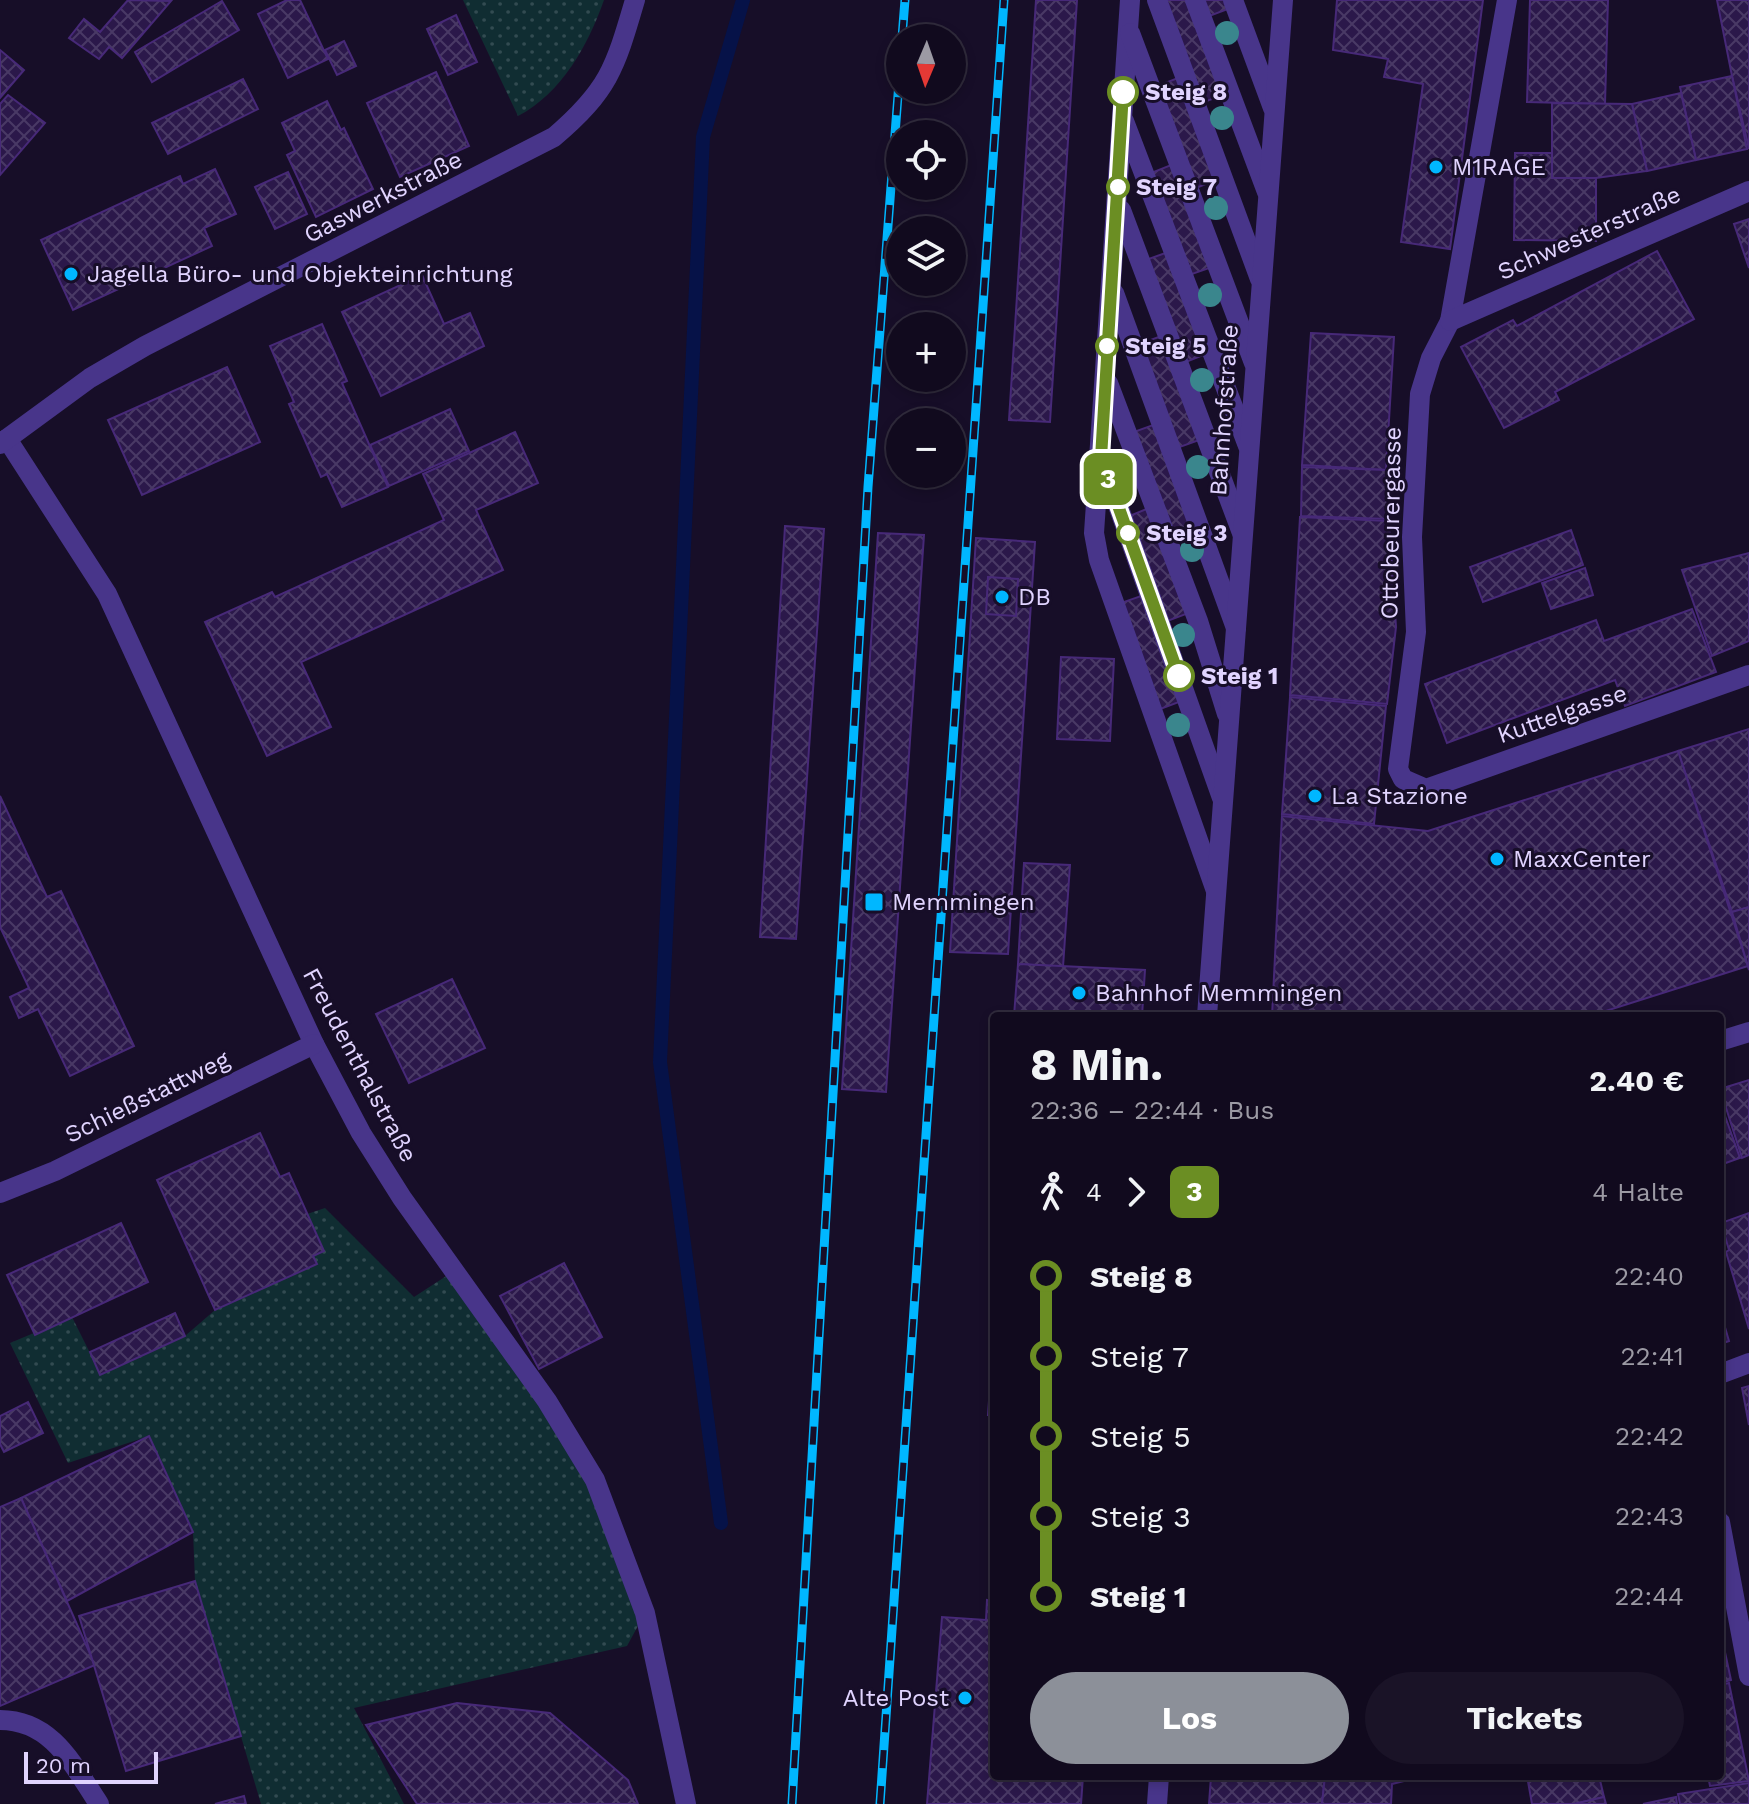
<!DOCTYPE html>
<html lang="de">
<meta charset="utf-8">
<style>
body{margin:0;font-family:"Work Sans",sans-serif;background:#1a1327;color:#f1f3f6;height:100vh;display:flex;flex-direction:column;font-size:30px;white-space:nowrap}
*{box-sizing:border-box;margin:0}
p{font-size:26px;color:#9c9aa4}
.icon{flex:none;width:44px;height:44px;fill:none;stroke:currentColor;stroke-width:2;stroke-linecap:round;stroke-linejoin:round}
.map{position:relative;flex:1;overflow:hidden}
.sheet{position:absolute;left:990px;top:1012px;width:734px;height:768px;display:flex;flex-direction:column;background:#110a1e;border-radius:8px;box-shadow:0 4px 12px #0003,0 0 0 2px #302b3c}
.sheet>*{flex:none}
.badge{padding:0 16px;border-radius:12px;font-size:28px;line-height:52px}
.needle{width:52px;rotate:182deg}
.fabs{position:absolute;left:886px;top:24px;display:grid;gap:16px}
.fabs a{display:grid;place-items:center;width:80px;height:80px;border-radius:50%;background:#110a1e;box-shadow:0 4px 12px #0003,0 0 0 2px #302b3c;font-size:40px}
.scale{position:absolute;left:24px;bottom:20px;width:134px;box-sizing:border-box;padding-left:8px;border:4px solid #e1d4ff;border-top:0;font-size:22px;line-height:28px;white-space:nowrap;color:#e1d4ff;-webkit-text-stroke:6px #170e28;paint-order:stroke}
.map>.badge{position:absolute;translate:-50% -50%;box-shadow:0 0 0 4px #fff}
.legs{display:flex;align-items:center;gap:12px;height:88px;padding:0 40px;font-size:26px}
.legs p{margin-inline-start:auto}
.head{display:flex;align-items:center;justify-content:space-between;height:136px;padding:0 40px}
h1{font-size:44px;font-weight:700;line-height:60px}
.primary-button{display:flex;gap:16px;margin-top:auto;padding:16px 40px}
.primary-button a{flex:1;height:92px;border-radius:48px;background:#8c9099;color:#fff;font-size:32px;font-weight:700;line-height:92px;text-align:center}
.primary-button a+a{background:#1a1327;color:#f1f3f6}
ul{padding:0 40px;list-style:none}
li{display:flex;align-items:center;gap:28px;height:80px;font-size:30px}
li i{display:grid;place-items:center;width:12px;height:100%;margin:0 10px;background:currentColor}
li i::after{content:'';width:20px;height:20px;margin:-10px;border:6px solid;border-radius:50%;background:#110a1e}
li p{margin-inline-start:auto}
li:first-child i{background:linear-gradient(#0000 50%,currentColor 0)}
li:last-child i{background:linear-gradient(currentColor 50%,#0000 0)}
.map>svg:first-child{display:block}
</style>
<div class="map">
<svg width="1749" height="1804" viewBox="0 0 1749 1804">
<defs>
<pattern id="grass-dots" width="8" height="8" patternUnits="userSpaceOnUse" patternTransform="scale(2)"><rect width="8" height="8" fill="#102d32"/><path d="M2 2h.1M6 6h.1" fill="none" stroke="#324b51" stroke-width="1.8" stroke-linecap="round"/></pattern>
<pattern id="building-cross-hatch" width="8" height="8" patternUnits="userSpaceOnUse" patternTransform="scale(2)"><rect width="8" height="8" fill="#2b184a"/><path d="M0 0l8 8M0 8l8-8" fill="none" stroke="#493965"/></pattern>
</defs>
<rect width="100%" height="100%" fill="#170e28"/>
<g fill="url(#grass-dots)">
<path d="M463,0H604C588,45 562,93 518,116Z"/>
<path d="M325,1208L414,1297L454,1271L575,1444L645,1613L627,1646L354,1708L404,1804H261L195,1581L193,1532L149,1436L68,1463L10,1343L72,1317L101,1375L185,1336L215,1310L317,1264L313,1256L323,1251L307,1214Z"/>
</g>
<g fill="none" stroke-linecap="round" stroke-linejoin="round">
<path stroke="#061248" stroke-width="14" d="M721,1523L660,1062L703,137L743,0"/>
</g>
<g fill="url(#building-cross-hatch)" stroke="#472978" stroke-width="2">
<path d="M128,0L171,1L122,58L109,47L99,59L69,38L84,19L100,32Z"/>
<path d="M287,0H300L328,59L288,78L258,14Z"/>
<path d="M1036,0H1077L1050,422L1009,420Z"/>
<path d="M1159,0H1234L1236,6L1201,19L1228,93L1196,105L1223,177L1191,190L1218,265L1183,277L1211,352L1178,365L1205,438L1171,450L1199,525L1166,537L1194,611L1159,624L1187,699L1155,711L1118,604L1150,593L1122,519L1154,506L1128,434L1162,422L1134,346L1167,334L1140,262L1174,250L1146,175L1179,162L1152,88L1186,75Z"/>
<path d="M1337,0H1483L1450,249L1401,242L1423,84L1384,77L1388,59L1333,50Z"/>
<path d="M1530,0H1608L1605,104L1527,102Z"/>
<path d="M1717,0H1749V149L1732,76Z"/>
<path d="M222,1L239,30L152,82L135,52Z"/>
<path d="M456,15L477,62L448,75L427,29Z"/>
<path d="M344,41L356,66L337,75L325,50Z"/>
<path d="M0,50L24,70L0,98Z"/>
<path d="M436,72L469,146L400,177L367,103Z"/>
<path d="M1732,76L1747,149L1696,160L1680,87Z"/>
<path d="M243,79L258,109L168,154L152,123Z"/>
<path d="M1681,93L1696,160L1647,171L1632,104Z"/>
<path d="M8,95L45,123L0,175V104Z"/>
<path d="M327,101L341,130L344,128L373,189L316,217L287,155L295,151L282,123Z"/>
<path d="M1552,103L1632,104L1647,171L1596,178H1552Z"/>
<path d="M1515,153H1552V178H1596V241L1514,240Z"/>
<path d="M215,169L236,214L204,228L212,246L73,310L41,240L180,176L183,184Z"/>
<path d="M288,172L307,214L275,229L255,187Z"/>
<path d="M1749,219V268L1734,224Z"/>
<path d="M1657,251L1694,319L1555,392L1559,400L1504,428L1461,347L1513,320L1517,326Z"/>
<path d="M422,275L444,324L470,313L484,346L381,396L342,312Z"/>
<path d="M322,324L347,381L342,383L388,487L342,507L327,474L321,477L289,404L294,402L270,346Z"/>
<path d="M1311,333L1394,337L1386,470L1302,465Z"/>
<path d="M227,367L260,442L142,495L108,420Z"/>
<path d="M450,409L469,451L389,486L370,445Z"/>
<path d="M515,432L538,483L476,510L503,570L301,662L331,727L267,756L205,622L272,592L275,597L444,520L423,474Z"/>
<path d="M1302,467L1387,470L1388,519L1301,516Z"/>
<path d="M1300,517L1389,521L1396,627L1387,704L1290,695Z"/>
<path d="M785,526L824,529L796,939L760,937Z"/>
<path d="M1571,530L1583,565L1483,602L1470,567Z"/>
<path d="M878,533L924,535L886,1092L842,1089Z"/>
<path d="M976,538L1035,542L1008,954L950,952Z"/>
<path d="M1749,553V641L1712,656L1682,570Z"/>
<path d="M1585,568L1593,595L1551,609L1542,583Z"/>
<path d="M988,577L1018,579L1016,616L986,614Z"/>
<path d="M1692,609L1716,672L1625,706L1615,680L1447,743L1425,684L1596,620L1604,641Z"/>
<path d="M1061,657L1114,659L1110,741L1057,739Z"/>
<path d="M1290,697L1386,706L1374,824L1282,814Z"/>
<path d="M1749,729V907L1732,912L1678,751Z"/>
<path d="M1678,751L1748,966L1590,1016H1272L1282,816L1428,831Z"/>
<path d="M0,796L47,897L61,891L134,1046L70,1076L38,1009L19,1018L10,997L29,988L0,927Z"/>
<path d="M1024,863L1070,865L1063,967L1018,964Z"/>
<path d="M1749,907V970L1732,912Z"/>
<path d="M1018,964L1145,970L1142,1016H1014Z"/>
<path d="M452,979L485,1048L409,1083L376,1014Z"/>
<path d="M1749,1080V1155L1742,1158L1720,1089Z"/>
<path d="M1720,1102L1740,1158L1720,1165Z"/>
<path d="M260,1133L280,1177L289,1173L324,1251L313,1256L317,1264L215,1310L157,1180Z"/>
<path d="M1749,1213V1329L1726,1252L1729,1250L1721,1223Z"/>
<path d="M121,1223L148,1282L35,1335L7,1275Z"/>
<path d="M564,1263L602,1337L539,1369L500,1296Z"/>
<path d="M1720,1310L1729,1341L1720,1344Z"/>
<path d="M175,1313L185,1336L100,1375L90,1352Z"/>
<path d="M994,1328V1415H988Z"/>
<path d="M1749,1386V1425L1742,1388Z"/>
<path d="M28,1402L43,1433L4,1452L0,1444V1416Z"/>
<path d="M149,1436L193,1532L67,1601L21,1498Z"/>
<path d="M21,1498L95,1665L0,1706V1507Z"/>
<path d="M195,1581L241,1736L126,1771L79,1616Z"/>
<path d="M987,1600L994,1601V1776H1083L1081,1804H927L942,1617L986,1620Z"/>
<path d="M1720,1629L1731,1680L1720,1683Z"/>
<path d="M1729,1683L1749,1781L1710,1786L1708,1776H1720V1685Z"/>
<path d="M457,1703L550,1713L628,1780L638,1804H417L366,1725Z"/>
<path d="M1211,1776H1325L1322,1804H1209Z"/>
<path d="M1325,1776H1424L1392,1784L1391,1804H1322Z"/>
<path d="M1527,1776H1599L1604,1797L1574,1804H1532Z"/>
<path d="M1749,1783V1804H1680L1678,1794Z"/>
<path d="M244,1796L246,1804H215Z"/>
<path d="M1604,1797L1606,1804H1574Z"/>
<path d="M1676,1797L1677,1804H1643Z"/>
</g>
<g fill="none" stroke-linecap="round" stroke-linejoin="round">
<g stroke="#48358a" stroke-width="20">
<path d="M1130,0L1094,533L1099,560L1216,891"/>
<path d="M1157,0L1260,279"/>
<path d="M1195,0L1267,192"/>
<path d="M1233,0L1273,108"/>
<path d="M1130,33L1254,363"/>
<path d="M1124,121L1248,446"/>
<path d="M1121,210L1242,533"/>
<path d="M1114,293L1236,628"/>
<path d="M1108,383L1198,621L1227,714"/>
<path d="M1104,466L1222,798"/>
</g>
<g stroke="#48358a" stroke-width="20">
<path d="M1507,0L1450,321L1431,358L1420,394L1412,537L1416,632L1398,769L1403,779L1426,789L1749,675"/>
<path d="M1450,321L1749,191"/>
<path d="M7,439L107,594L314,1044L361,1133L402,1198L547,1401L595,1480L645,1613L686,1804"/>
<path d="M0,444L90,378L145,346L554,137C609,90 615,68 635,0"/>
<path d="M1720,1041L1749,1032"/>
<path d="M0,1193L55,1171L314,1044"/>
<path d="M1720,1374L1749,1363"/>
<path d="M1720,1522L1749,1676"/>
<path d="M0,1720C52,1720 73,1765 99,1804"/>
</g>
<g stroke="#48358a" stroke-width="20">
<path d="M1207,1016L1283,0"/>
<path d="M1157,1804L1159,1776"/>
</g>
<g stroke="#00b7ff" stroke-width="9">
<g id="rail">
<path d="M902,38L905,0"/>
<path d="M792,1804L868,487L900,69"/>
<path d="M880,1804L1004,0"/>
</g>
</g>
<use href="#rail" stroke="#170e28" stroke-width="6" stroke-dasharray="18" stroke-linecap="butt"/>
</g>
<g fill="#3a868d">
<circle cx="1227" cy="33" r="12"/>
<circle cx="1222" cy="118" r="12"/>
<circle cx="1216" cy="208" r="12"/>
<circle cx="1210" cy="295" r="12"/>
<circle cx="1202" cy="380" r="12"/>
<circle cx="1198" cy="467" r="12"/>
<circle cx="1192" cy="550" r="12"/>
<circle cx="1183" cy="635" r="12"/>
<circle cx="1178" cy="725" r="12"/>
</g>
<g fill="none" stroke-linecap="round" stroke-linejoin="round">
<g stroke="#fff" stroke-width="18">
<path id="line-1" d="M1123,92L1101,458L1179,676"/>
</g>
<use href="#line-1" stroke="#6b8e23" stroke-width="12"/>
</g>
<g fill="#fff" stroke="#6b8e23" stroke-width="4">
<circle cx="1123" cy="92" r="14"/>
<circle cx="1118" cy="187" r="10"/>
<circle cx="1107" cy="346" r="10"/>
<circle cx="1128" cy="533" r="10"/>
<circle cx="1179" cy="676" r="14"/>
</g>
<g fill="#00b7ff" stroke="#170e28" stroke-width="3">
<circle cx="1436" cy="167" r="8"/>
<circle cx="71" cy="274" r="8"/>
<circle cx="1002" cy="597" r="8"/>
<circle cx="1315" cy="796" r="8"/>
<circle cx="1497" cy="859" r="8"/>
<rect x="864" y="892" width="20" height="20" rx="4"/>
<circle cx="1079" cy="993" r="8"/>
<circle cx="965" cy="1698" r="8"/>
</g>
<g text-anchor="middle" stroke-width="6" stroke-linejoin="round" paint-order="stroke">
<g font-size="24" font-weight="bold" fill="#e1d4ff" stroke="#170e28" text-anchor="start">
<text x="1145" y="100">Steig 8</text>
<text x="1136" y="195">Steig 7</text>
<text x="1125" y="354">Steig 5</text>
<text x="1146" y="541">Steig 3</text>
<text x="1201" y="684">Steig 1</text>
</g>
<g font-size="24" fill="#e1d4ff" stroke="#170e28" text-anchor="start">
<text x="1452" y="175">M1RAGE</text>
<text x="87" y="282">Jagella Büro- und Objekteinrichtung</text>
<text x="1018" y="605">DB</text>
<text x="1331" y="804">La Stazione</text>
<text x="1513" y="867">MaxxCenter</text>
<text x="892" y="910">Memmingen</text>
<text x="1095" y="1001">Bahnhof Memmingen</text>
<text x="949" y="1706" text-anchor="end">Alte Post</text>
</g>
<g font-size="24" fill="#e1d4ff" stroke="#170e28">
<text transform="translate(383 197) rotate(-27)" y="8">Gaswerkstraße</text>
<text transform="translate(1589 233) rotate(-24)" y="8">Schwesterstraße</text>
<text transform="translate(1224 410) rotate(-86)" y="8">Bahnhofstraße</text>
<text transform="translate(1391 523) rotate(-89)" y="8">Ottobeurergasse</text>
<text transform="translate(1562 714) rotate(-19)" y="8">Kuttelgasse</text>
<text transform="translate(360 1065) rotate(62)" y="8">Freudenthalstraße</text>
<text transform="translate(147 1097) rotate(-26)" y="8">Schießstattweg</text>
</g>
</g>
</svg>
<div class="fabs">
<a><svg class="needle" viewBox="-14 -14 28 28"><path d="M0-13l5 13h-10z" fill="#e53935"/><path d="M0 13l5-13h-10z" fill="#9c9aa4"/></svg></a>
<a><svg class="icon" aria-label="locate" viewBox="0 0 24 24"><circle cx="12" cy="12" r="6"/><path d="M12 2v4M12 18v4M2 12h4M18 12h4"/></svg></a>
<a><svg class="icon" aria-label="layers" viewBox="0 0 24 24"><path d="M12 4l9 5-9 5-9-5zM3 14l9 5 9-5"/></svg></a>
<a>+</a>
<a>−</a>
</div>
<div class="scale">20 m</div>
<b class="badge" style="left:1108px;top:479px;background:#6b8e23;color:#fff">3</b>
<section class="sheet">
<div class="head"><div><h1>8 Min.</h1><p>22:36 – 22:44 · Bus</p></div><b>2.40 €</b></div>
<div class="legs"><svg class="icon" aria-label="walk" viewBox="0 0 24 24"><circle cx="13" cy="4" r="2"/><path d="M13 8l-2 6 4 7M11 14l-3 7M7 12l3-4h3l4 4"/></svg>4<svg class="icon" aria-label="forward" viewBox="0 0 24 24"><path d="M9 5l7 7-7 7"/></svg><b class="badge" style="background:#6b8e23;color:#fff">3</b><p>4 Halte</p></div>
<ul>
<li><i style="color:#6b8e23"></i><b>Steig 8</b><p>22:40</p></li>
<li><i style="color:#6b8e23"></i><span>Steig 7</span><p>22:41</p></li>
<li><i style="color:#6b8e23"></i><span>Steig 5</span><p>22:42</p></li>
<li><i style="color:#6b8e23"></i><span>Steig 3</span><p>22:43</p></li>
<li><i style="color:#6b8e23"></i><b>Steig 1</b><p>22:44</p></li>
</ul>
<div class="primary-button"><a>Los</a><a>Tickets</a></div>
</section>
</div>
